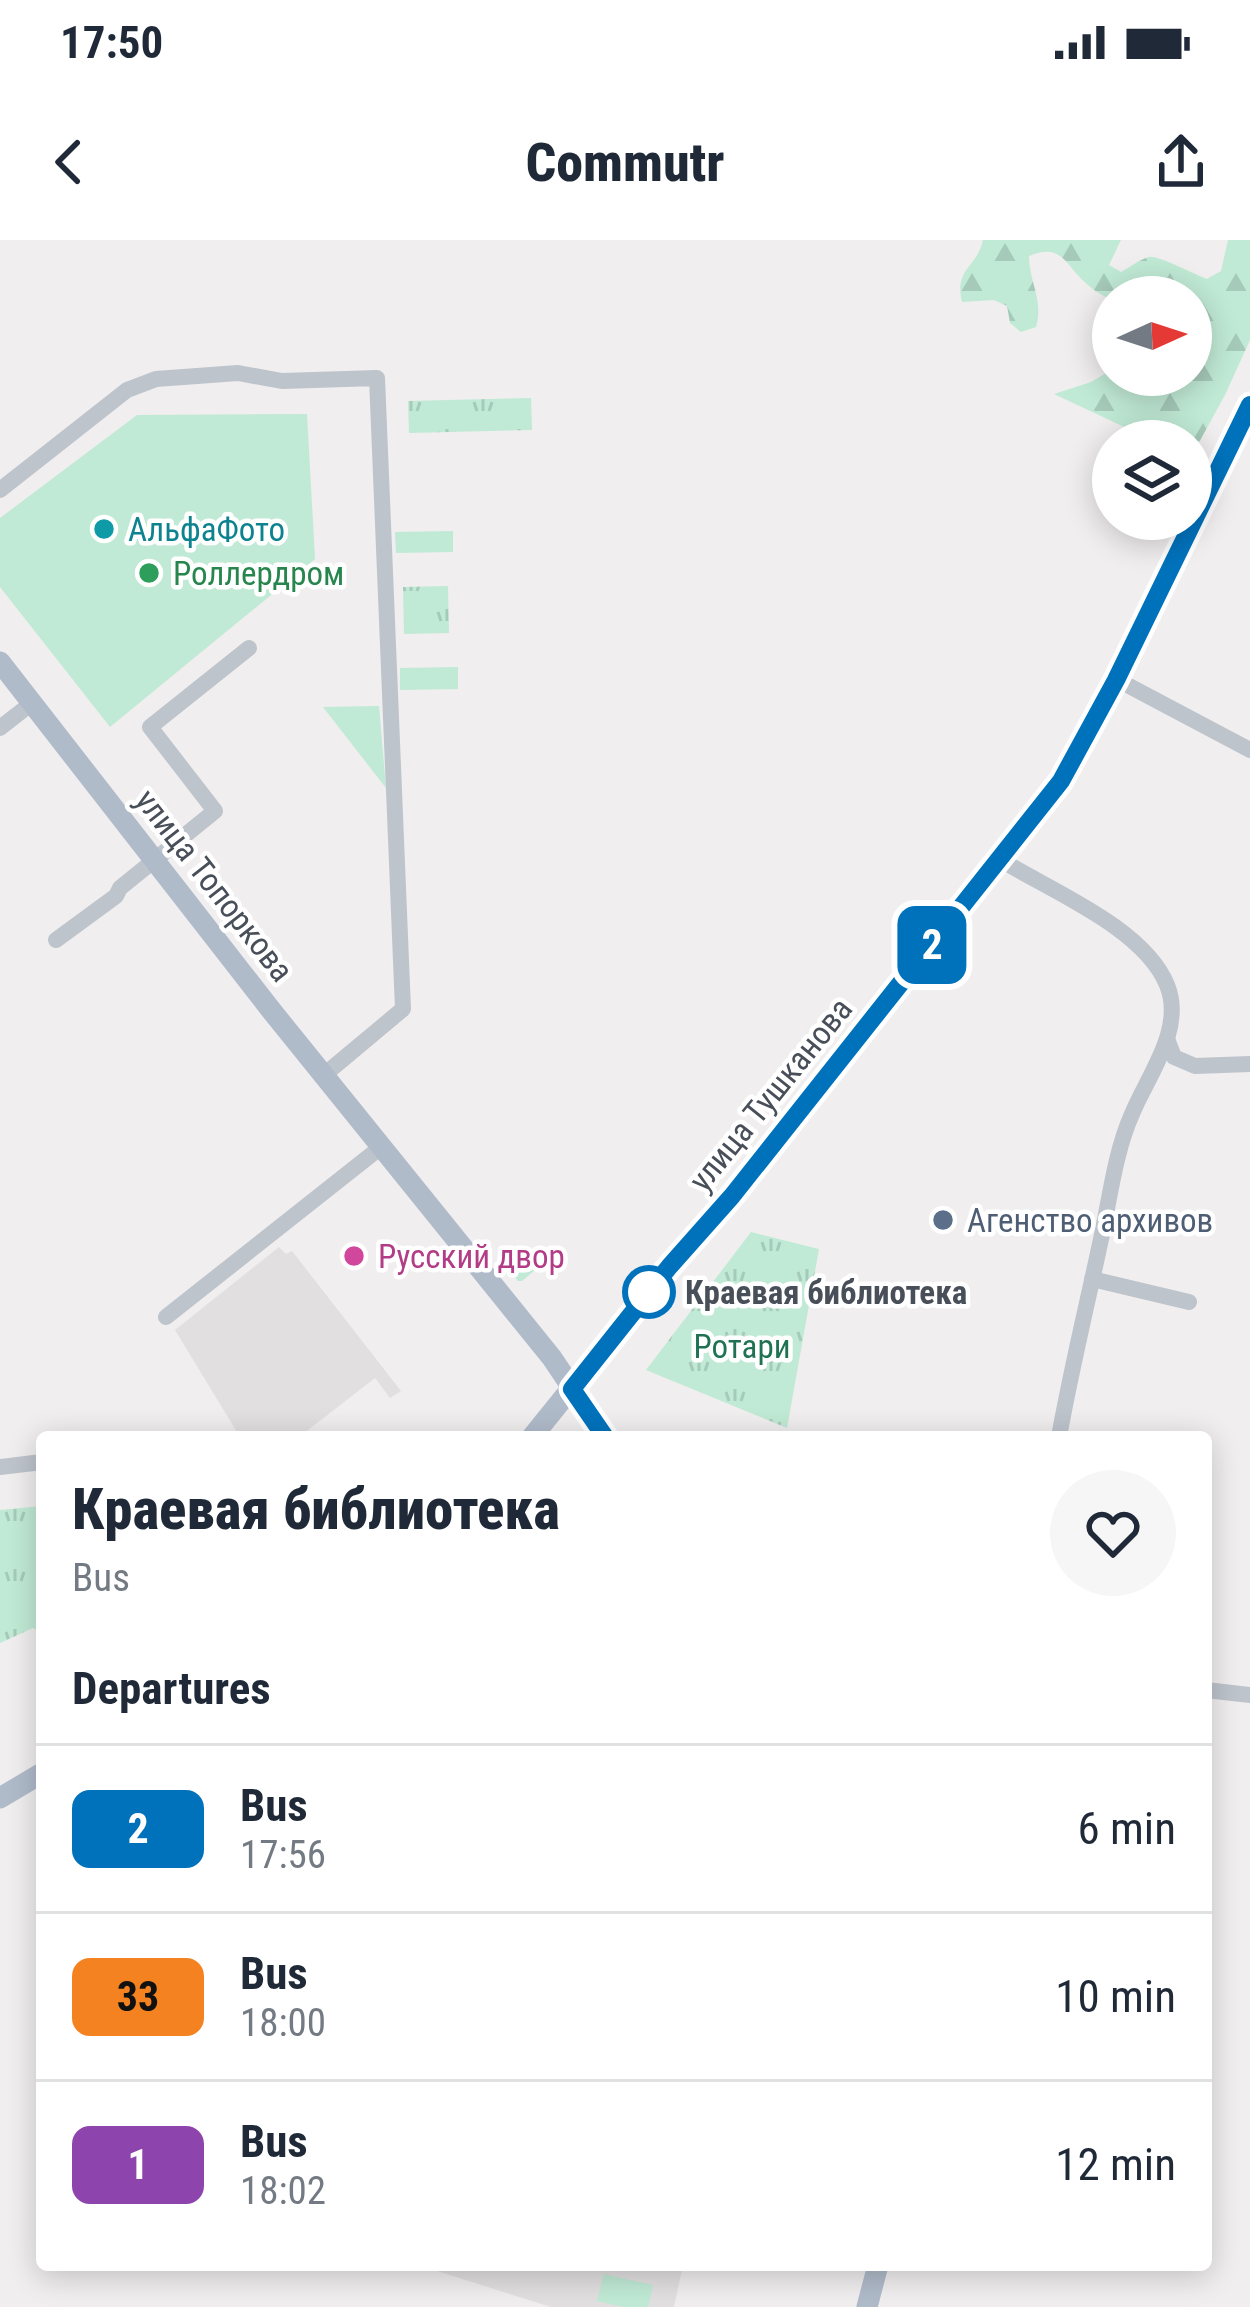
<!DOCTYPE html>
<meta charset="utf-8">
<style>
body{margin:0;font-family:"Roboto Condensed",sans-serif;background:#f6f6f7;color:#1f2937;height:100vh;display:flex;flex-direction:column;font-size:45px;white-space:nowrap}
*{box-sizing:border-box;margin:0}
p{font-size:39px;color:#747a83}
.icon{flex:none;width:66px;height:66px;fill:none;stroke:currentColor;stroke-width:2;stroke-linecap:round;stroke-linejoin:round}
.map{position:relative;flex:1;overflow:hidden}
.panel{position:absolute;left:36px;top:1191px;width:1176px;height:840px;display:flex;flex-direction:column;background:#fff;border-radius:12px;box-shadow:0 6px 30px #0003}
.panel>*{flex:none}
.badge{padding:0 24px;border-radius:18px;font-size:42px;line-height:78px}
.needle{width:78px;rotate:87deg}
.buttons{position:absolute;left:1092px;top:36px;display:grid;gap:24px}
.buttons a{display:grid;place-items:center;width:120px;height:120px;border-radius:50%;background:#fff;box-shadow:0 6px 30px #0003;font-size:60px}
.map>.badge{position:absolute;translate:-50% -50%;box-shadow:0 0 0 6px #fff}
h2{padding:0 36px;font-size:45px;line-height:108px}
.round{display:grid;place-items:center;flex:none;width:126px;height:126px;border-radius:63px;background:#f6f6f7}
.headline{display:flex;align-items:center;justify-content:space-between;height:204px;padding:0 36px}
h1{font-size:57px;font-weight:800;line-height:90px}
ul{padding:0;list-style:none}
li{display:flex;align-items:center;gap:36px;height:168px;padding:0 36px;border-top:3px solid #e0e1e3}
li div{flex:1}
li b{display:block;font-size:45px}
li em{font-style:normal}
li .badge{min-width:132px;font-weight:700;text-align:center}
.status{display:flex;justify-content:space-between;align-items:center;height:84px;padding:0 60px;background:#fff;direction:ltr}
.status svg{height:33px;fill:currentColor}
header{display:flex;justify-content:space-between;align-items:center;height:156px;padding:0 36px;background:#fff;font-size:54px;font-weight:800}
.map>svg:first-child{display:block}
</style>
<div class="status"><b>17:50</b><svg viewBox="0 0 49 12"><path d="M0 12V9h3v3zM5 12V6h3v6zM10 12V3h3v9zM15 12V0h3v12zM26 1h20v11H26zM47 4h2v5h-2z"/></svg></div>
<header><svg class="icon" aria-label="back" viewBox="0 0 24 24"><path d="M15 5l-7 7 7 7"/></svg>Commutr<svg class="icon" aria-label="share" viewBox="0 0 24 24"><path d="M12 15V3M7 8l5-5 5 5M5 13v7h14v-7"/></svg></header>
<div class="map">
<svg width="1250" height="2067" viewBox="0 0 1250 2067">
<defs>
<pattern id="forest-firs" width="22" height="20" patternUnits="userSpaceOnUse" patternTransform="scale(3)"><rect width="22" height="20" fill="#c0ead5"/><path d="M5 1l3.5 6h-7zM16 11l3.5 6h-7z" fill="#a6cab9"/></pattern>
<pattern id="park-tufts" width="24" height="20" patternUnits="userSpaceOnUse" patternTransform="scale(3)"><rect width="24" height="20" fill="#c0ead5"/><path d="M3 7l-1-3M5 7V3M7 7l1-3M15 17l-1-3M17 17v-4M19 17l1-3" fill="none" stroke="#a6cab9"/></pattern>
</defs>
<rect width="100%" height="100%" fill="#f0eeee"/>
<g fill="#e1dfdf">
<path d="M279,1007L286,1014L292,1011L401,1151L390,1158L375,1138L299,1197H240L175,1090Z"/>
<path d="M418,2025H683L674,2067H551Z"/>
</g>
<g fill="#c0ead5">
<path d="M307,174L315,319L110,487L0,347V278L137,175Z"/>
<path d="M453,291V312L396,313L395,292Z"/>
<path d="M458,427V449L400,450V428Z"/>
<path d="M379,466L386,548L323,467Z"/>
<path d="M515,1008H520L535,1026V1030L522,1041H518L503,1021Z"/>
<path d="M604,2034L653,2045L648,2067H623L597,2061Z"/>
</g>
<path fill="url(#forest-firs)" d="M983,0H1121L1109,25L1121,32C1129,28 1140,19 1149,17C1158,15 1195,35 1207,39L1221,31L1228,0H1250V100L1225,155L1191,217V201H1154L1054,154L1091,142L1113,129V135H1191V57H1113V61C1104,56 1094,51 1087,44C1065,26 1063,2 1029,16C1029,42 1044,60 1036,87L1021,92L1010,83L1007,66L994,60L962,62C954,28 977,28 983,0Z"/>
<g fill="url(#park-tufts)">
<path d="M531,158L532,190L409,193L408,161Z"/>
<path d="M448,346L449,393L404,394L403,347Z"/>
<path d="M751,992L819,1009L787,1188L646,1130Z"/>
<path d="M42,1266V1393L33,1388L0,1403V1270Z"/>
</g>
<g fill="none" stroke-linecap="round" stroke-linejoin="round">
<g stroke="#bec4cc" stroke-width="16">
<path d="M0,250L127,150L156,139L238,133L282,141L377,138L403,769L324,835"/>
<path d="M1116,439L1250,510"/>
<path d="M0,488L32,463"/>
<path d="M1001,620C1051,651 1144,688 1167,745C1185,789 1148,835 1132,874C1115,912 1110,958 1101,999C1087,1065 1071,1130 1059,1197"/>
<path d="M56,700L116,656L120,648L215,571L150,487L249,408"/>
<path d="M1167,799L1174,817L1195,826L1250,824"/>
<path d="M1092,1039L1189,1062"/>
<path d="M166,1077L381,907"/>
<path d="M0,1227L42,1222"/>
<path d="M1206,1450L1250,1455"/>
</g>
<g stroke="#b0bbca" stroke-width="21">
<path d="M0,422L271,770L552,1118L605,1197"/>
<path d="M532,1197L669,1027L732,956L1061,540L1116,439L1250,165"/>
<path d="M0,1558L42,1533"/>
<path d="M867,2067L878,2025"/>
</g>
</g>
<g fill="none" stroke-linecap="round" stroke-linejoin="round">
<g stroke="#fff" stroke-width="27">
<path id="line" d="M605,1197L572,1149L669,1027L732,956L1061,541L1116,440L1250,165"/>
</g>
<use href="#line" stroke="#0072bc" stroke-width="18"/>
</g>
<circle fill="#0f9aa8" stroke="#fff" stroke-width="4.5" cx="104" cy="289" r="12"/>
<circle fill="#2e9e5b" stroke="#fff" stroke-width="4.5" cx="149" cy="333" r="12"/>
<circle fill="#5c6f8a" stroke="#fff" stroke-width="4.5" cx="943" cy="980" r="12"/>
<circle fill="#d1479c" stroke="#fff" stroke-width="4.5" cx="354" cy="1016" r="12"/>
<circle fill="#fff" stroke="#0072bc" stroke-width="6" cx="649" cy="1052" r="24"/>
<g text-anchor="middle" stroke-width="9" stroke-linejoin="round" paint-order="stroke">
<g font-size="33" fill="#0d838f" stroke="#fff" text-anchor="start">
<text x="128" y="301">АльфаФото</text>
</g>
<g font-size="33" fill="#27864d" stroke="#fff" text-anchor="start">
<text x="173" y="345">Роллердром</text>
</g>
<g font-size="33" fill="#484f59" stroke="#fff">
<text transform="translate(215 645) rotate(52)" y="12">улица Топоркова</text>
<text transform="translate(770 854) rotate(-51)" y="12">улица Тушканова</text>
</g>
<g font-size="33" fill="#4e5e75" stroke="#fff" text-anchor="start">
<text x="967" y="992">Агенство архивов</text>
</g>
<g font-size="33" fill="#b23c85" stroke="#fff" text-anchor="start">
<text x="378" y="1028">Русский двор</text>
</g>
<g font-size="33" font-weight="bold" fill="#484f59" stroke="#fff" text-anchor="start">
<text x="685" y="1064">Краевая библиотека</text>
</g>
<g font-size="33" fill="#207352" stroke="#fff">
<text x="742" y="1118">Ротари</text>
</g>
</g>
</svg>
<div class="buttons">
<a><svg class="needle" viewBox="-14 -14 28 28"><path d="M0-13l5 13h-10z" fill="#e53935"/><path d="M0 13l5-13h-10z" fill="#747a83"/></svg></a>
<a><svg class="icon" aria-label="layers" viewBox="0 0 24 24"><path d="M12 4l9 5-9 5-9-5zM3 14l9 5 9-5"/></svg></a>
</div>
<b class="badge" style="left:932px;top:705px;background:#0072bc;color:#fff">2</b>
<section class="panel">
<div class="headline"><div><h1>Краевая библиотека</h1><p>Bus</p></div><a class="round"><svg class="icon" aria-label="heart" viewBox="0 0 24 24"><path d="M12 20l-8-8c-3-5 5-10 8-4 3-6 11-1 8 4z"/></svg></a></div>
<h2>Departures</h2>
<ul>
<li><span class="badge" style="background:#0072bc;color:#fff">2</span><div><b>Bus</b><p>17:56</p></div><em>6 min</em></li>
<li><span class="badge" style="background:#f58220;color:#111">33</span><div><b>Bus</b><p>18:00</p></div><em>10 min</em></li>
<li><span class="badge" style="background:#8e44ad;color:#fff">1</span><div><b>Bus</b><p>18:02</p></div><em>12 min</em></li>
</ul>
</section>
</div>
